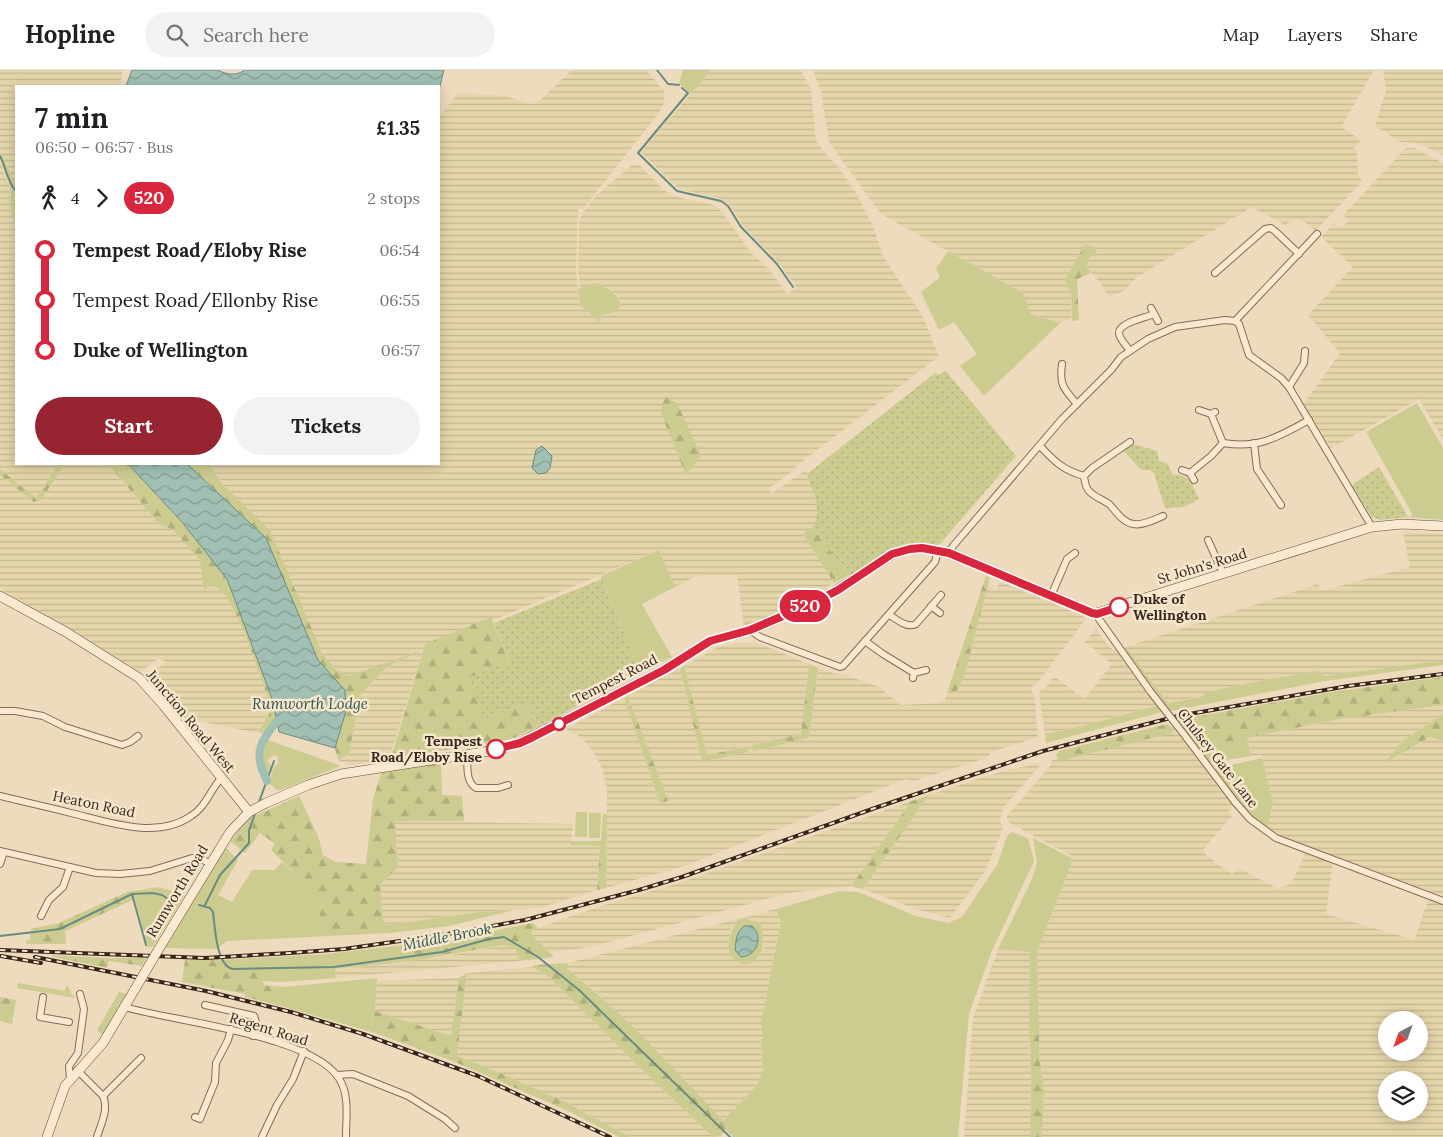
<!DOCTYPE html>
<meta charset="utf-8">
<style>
body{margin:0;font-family:Lora,serif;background:#f2f2f2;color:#202124;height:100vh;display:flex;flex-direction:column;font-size:19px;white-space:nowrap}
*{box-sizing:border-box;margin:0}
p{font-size:16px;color:#757577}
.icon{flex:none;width:28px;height:28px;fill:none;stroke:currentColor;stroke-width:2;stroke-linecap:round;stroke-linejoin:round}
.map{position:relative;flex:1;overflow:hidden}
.panel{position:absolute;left:15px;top:15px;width:425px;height:380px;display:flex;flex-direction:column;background:#fff;border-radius:0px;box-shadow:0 2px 12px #0003}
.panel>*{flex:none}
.badge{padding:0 10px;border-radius:16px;font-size:18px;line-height:32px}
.needle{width:32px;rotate:221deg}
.buttons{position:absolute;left:1378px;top:941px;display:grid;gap:10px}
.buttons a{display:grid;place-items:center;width:50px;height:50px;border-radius:50%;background:#fff;box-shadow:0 2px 12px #0003;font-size:25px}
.map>.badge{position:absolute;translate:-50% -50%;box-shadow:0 0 0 2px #fff}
.legs{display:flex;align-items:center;gap:8px;height:55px;padding:0 20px;font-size:16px}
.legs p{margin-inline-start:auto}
.overview{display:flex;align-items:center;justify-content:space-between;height:85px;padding:0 20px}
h1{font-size:28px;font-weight:700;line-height:38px}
.action{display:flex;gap:10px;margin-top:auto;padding:10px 20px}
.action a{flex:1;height:58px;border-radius:30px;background:#972531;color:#fff;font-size:20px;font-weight:700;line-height:58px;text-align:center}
.action a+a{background:#f2f2f2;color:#202124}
ul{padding:0 20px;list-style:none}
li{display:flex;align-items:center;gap:18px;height:50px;font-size:19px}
li i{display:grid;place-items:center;width:8px;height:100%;margin:0 6px;background:currentColor}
li i::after{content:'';width:12px;height:12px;margin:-6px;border:4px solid;border-radius:50%;background:#fff}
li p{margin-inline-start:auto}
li:first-child i{background:linear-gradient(#0000 50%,currentColor 0)}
li:last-child i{background:linear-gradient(currentColor 50%,#0000 0)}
header{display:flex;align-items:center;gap:30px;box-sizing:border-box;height:70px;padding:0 25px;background:#fff;border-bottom:1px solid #e0e0e0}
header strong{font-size:24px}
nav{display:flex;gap:28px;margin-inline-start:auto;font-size:18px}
.search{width:350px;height:45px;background:#f2f2f2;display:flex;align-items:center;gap:12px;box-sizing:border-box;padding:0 18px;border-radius:28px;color:#757577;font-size:19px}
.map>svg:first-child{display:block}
</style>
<header>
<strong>Hopline</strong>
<div class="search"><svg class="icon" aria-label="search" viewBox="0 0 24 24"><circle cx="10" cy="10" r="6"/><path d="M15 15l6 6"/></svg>Search here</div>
<nav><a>Map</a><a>Layers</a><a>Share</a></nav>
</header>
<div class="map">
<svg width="1443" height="1067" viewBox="0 0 1443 1067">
<defs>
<pattern id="farmland-rules" width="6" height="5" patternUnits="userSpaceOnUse" patternTransform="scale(1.25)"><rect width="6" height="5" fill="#e4d5aa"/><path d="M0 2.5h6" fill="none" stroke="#c4b792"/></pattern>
<pattern id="forest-firs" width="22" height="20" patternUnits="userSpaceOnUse" patternTransform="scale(1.25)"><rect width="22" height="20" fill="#cccc91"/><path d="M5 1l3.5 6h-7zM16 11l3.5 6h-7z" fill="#b0af7c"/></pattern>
<pattern id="park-dots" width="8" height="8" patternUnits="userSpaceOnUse" patternTransform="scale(1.25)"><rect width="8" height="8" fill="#cccc91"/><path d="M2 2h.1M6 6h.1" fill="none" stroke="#b0af7c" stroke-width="1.8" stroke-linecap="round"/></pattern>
<pattern id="water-waves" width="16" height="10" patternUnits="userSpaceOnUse" patternTransform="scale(1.25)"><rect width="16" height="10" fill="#a1c0b3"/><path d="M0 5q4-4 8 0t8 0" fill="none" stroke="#849c91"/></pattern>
</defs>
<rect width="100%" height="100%" fill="#eedabd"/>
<g fill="url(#farmland-rules)" fill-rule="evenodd">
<path d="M0,0H123L120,16H16V116L0,81Z"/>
<path d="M572,0H646L664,21V33L658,44L583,139H578L576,200L580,235L600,251L601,244L615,242L621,235L618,227L609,218L592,214L580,219L578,202L579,152L582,144L598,124L632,95L638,94L665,121L673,126L714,135L723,143L752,184L769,199L787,224L797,218L780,194L744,157L730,135L722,129L679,119L641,82L711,0H801L811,20L816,70L820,77L838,97L855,121L873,156L884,188L922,245L939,286L795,397L796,399L769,418L772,423L806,400L818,438L817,448L813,456L805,462L804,466L834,513L775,544L744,556L737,505L696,506L675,517L659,480L423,580L389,689L352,695L338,690L349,684L360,625L388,596L412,584L349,607L336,600L322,583L215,401L206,394H439V46H440L458,23L506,26L530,34L537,33Z"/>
<path d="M813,0H1374L1341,57L1361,70L1353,79L1357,81L1358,107L1363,111L1315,161L1305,152L1296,149L1285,155L1252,137L1137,207L1124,221L1109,227L1102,215L1086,197L1093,177L1065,209L1071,222V248L1060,253L1031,244L1023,223L881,144L829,72L821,21Z"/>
<path d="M1383,0H1443V85L1418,73L1400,72L1375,56L1386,20Z"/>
<path d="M1406,78H1414L1443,93V369L1419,329L1331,378L1303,335L1340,283L1308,245L1353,197L1321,167L1333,154L1343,157L1349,151L1343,145Z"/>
<path d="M0,90L9,115L13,151L16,156V282L15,283L16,284V394H58L36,428L0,399Z"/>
<path d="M65,394H108L159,454L173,460L200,490L204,520L213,514L227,527L243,559L269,631L270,642L257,663L180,647L161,623L152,603L166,592L159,588L140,602L85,567L0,519V405L34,432L41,430Z"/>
<path d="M1403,462L1443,464V591L1323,606L1319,601L1263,610L1204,623V625L1168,633L1126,577L1318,514L1321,521L1410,497Z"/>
<path d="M1000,512L1083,546L1085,550L1039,611L1031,617L1032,623L1034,622L1038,667L992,682L986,688L914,711L906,709L684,796L606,818L607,721L603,701L596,686L586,673L578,665L566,659L624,628L660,733L667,731L628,626L680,598L702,692L746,682V677L707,685L684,596L718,577L735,573H756L763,575L809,594L801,664L752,675L809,668L818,598L836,604H843L879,617L901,635L940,633L945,630L948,620L956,622L963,610L986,516L996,520Z"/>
<path d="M1096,559L1110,578L1118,581L1157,636L1087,655L1045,664L1039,622L1047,616L1054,606L1084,629L1112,594L1085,572Z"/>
<path d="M1443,635V644L1401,672L1387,692L1431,667L1443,671V828L1286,770L1267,758L1273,732L1261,685L1251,686L1247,668L1340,649Z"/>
<path d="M1173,658L1234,734L1228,742L1232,746L1202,781L1217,794L1232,804L1238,798L1279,819L1292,813L1305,784L1333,792L1326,844L1414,870L1429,828L1443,833V1067H1042L1044,1019L1039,985L1037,882L1073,789L1072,786L1010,753L1007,750V746L1050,696L1052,690L1059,688L1060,690L1172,663ZM1386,950H1419V982H1386ZM1386,1010H1419V1042H1386Z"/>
<path d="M1043,692L1004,737L999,751L1003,756L1000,766L985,801L950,848L916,839L863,819L929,725L993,704Z"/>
<path d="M906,733L908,736L851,816L789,823L594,876L550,883L530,864L532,860L601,836L682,812Z"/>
<path d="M395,751L573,754L571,775L600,776L597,820L539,838L480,842L388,855L383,851L380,815L398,797Z"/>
<path d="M776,839L781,852L761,953L763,966L761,973L763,1001L757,1015L723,1051L632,957L594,920L566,899V895L568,893L738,849L731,859L728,872L730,883L764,879L761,854L747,849V847Z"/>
<path d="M504,875L515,878L519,891L335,908V900L447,886Z"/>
<path d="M998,879L1030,881L1029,980L1031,1005L1030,1067H964L973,948Z"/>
<path d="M532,897L547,905L638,996L713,1067H630L568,1033L486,997L457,986L467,903Z"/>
<path d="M459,908L451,966L375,941L377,911Z"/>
</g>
<g fill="#cccc91">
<path d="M683,0H711L691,24L679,13Z"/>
<path d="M0,81L16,116V156C9,145 12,129 10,116C7,104 0,94 0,81Z"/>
<path d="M948,181L1023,223L1031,244L1060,253L984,326L960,296L977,284L954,252L939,260L921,222L940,207L936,199Z"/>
<path d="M598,213C609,219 617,223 621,235L615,242L601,245L600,252L580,235L578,219L592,214Z"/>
<path d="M1417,333L1443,378V450L1408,447L1413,445L1366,362Z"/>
<path d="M659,480L675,517L642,534L672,587L640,602L601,506Z"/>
<path d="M1126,577L1168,633L1204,626L1203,623L1263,610L1319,601L1324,606L1438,591H1443V595L1325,611L1171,641L1123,579Z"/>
<path d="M1157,636L1162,642L1046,673L1045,664L1087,655Z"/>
<path d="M1247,668L1251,686L1209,693L1198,678Z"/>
<path d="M268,670L339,695L338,697L278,721L269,713L274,697L278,694L277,686L274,685L267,690L271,696L267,706C260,689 259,686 268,670Z"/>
<path d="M1262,688L1273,732L1267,758C1244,743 1230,720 1213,699Z"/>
<path d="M576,742H587V767H575Z"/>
<path d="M589,743H601L600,768H589Z"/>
<path d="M1012,762L1028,768L1034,791L991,883L969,944L958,1067H733L725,1059L728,1056L723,1051L757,1015L763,1001L761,973L763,966L761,953L781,852L776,839L839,821L858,822L916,846L948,853L962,847L997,795L1007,766Z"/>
<path d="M1033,768L1073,789L1037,882L1039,963L1029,964L1030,882L998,879L1031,811L1037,793Z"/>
<path d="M225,777L238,790L218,825L232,832L252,800H275L282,792L305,814L329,866L227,871L217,879L165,878Z"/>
<path d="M158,817L180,823L184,826L153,877H147L133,821Z"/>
<path d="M514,840L449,856L390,863L388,855L480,842Z"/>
<path d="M747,847V849L761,854C764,872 766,888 745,895C721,887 727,866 738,849Z"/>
<path d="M404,875L411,891L335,899V908L282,912L263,911L260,901H232L225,900L218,890L326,884Z"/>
<path d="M377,908L375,941L369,961L273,934L276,926L272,916L283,917Z"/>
<path d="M18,913L65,921L66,916L69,917L71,924L76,928L17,918Z"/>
<path d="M119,922L127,924L104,964H101L97,960Z"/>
<path d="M571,1035L630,1067H619L568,1041Z"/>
</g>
<g fill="url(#forest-firs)">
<path d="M1085,174L1093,177L1097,182L1090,187L1086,196L1091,203L1077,209L1079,250L1072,251L1071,222L1065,210Z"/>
<path d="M666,327L677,333L701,386L686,405L662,346L661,337Z"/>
<path d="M58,394H65L41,430L34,432L0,405V399L36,428Z"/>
<path d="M108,394H128L181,452L227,509L273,631L276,647L263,663L258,662L270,642L269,631L243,559L227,527L213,514L204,520L200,490L173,460L159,454Z"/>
<path d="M187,394H207L215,401L222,414L270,460L322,583L336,600L349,606L420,581L388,596L360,625L349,684L338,690L335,678L346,641L345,620L318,590L266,468Z"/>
<path d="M812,457L849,505L834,513L804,466L805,462Z"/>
<path d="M986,506L990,508L963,610L956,622L948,620Z"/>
<path d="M491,547L510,592L484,649L528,633L538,657L514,668L492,673L391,688L425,574Z"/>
<path d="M809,594L818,598L809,668L753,681L752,675L801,664Z"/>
<path d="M684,596L707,685L746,677L747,682L702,692L680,598Z"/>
<path d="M1443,607V635L1340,649L1198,678L1177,650L1332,622Z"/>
<path d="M628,626L668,731L660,733L624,628Z"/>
<path d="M1443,644V671L1430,667L1385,693L1401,672Z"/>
<path d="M1167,654L1173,658L1172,663L1060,691L1056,685L1059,681Z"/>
<path d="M441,692L442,725L462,726L464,751H395L398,797L380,815L383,851L388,855L390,863L329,866L305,814L271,780L275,774L260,763L245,783L230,771L250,748L299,726L318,766L323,785L336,792L366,794L373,729L382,701Z"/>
<path d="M929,725L863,819L851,816L908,736L906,733Z"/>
<path d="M603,744H607L606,818L597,820L600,776L570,775L571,771H601Z"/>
<path d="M133,821L135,829L65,861L66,874H26V871L30,870L31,859L59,853L127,822Z"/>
<path d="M533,853L538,858L532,860L531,864L554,887L519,891L515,878L504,875L411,891L404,875L452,869Z"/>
<path d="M52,885L106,888H146L142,896L109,891L107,898L53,887Z"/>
<path d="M218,889L225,900L232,901H260L264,915L272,916L276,926L273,934L245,927V924L182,912L185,890Z"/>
<path d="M568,893L566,895L567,899C626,945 677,1002 728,1056L721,1066L713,1067L638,996L547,905L532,897L535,895Z"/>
<path d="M467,903L457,986L486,997L568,1033L571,1035L568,1041L455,992L369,961L375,941L451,966L459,908Z"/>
<path d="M0,927L16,930L12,954L0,951Z"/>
<path d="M1039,963V985L1044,1019L1042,1067H1030L1031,1005L1029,964Z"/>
</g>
<g fill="url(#park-dots)">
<path d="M946,301L1016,386L939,475C900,468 883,485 853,506L849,505L812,457C824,441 812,421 807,404L935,303L938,305Z"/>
<path d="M1133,374L1157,381L1159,391L1168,394L1172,404C1192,406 1191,412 1199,429L1184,437L1165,438L1154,403L1150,400H1141L1123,380Z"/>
<path d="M1379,397L1408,447L1380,450L1372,447L1353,417V414Z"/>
<path d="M602,509L640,602L538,657L528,633L484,649L468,608L510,591L494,553Z"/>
</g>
<g fill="url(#water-waves)" stroke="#688d80">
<path d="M132,0H218C227,5 236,6 245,0H444L439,20V16H126Z"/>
<path d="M542,376L552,386L550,398L546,403L538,404L532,398L536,380Z"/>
<path d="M128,394H187L266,468L318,590L345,620L346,641L335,678L279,662L273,631L227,509L181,451Z"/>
<path d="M744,856H752C764,867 757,886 741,887L735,880C736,870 736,863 744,856Z"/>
</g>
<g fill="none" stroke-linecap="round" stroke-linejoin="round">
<g stroke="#688d80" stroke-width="2">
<path d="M657,0L668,14L679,15"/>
<path d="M682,18L688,23L638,83L677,121L721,131L728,136L741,157L777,194L793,217"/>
<path d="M0,86C6,97 7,112 16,121"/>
<path d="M259,732L274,691"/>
<path d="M132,824L146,875"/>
<path d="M199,835L210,838L213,842C215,857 216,894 232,899L334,897L442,882L489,869L504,867L538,887L579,920L730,1067"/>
<path d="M205,835L220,805L249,773V760L256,741"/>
<path d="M0,866L60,859L132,824L153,823L162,825L171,831L180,828"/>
</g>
<path stroke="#a1c0b3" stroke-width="8" d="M267,711C253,683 259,674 277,651"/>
<g stroke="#866b56" stroke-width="8">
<g id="street">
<path d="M1215,203L1265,159L1271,158L1276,162L1299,184"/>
<path d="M1151,238L1158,251"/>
<path d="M1235,251L1317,164"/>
<path d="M1130,281C1127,276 1119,269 1119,263C1119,252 1146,248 1154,244"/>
<path d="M1062,294C1059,315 1064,319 1077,334"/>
<path d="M1289,317L1304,293L1305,281"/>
<path d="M1199,340L1211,344L1215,342"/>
<path d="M1211,344L1223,373"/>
<path d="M1130,372L1092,398L1084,406C1085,412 1085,417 1089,421C1094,427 1102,429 1109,434C1116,441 1122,452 1133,454C1142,456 1154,450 1163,446"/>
<path d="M1254,373L1257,399L1281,435"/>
<path d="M1040,376C1055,392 1063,400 1084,406"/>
<path d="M1182,400L1190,403L1194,410"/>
<path d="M1190,403L1211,386L1223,373C1259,379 1278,367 1309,350"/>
<path d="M1208,470L1223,503"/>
<path d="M949,483L953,476L1062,349L1111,300L1121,287L1148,269L1175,257L1225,250L1235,251L1239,254L1249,285L1281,308L1289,317L1372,457"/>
<path d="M1051,526L1067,489L1075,483"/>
<path d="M931,536L940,543"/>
<path d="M1097,543L1099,549L1150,621"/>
<path d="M889,545C897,549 907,559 916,554L941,525"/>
<path d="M750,560L760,567L840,597L843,596L935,492L938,480"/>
<path d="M865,571L883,584L914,603"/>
<path d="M913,608L914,603L926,600"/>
<path d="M0,641H15L43,646L65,657L122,675L130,672L138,666"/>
<path d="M1186,667L1235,732L1250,749L1276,768L1443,831"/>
<path d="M467,684C468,696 465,711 476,718H498L508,715"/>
<path d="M0,726C24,732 48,737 71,743C108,752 157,770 191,746C206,737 210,720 222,707"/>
<path d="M0,781L96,803L120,804L150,801L192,788H199L209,793"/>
<path d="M0,794L4,782"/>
<path d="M41,846L49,830L63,817L70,797"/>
<path d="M43,927L40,947L69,952"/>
<path d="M205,935L254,946L256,952L253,966"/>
<path d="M125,937C173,952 322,965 342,1014C349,1030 346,1050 346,1067"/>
<path d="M77,1000L103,1026C109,1039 101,1054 97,1067"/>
<path d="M337,1005L353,1004L408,1026L445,1049L455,1058"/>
<path d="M70,1009L69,996L78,983L84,939L80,924"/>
<path d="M103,1026L141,988"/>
<path d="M195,1047L200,1049L215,1012L216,993L228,970L231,959"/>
<path d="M262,1067L277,1035L293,1009L304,981"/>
</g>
</g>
<g stroke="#684c39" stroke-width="10">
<g id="secondary">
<path d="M0,526L66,562L139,608L164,636L249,742"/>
<path d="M163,872L230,762L249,742L266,733L308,715L341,704L490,681L519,673L663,600L710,571L750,560L811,534L838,519L893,484L910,479L922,478L949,483L1092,543H1097L1372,457L1402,454L1443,456"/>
<path d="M47,1067L65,1016L103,973L135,919"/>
</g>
</g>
<use href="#street" stroke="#f9e9d0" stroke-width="6"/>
<use href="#secondary" stroke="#f9e9d0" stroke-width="9"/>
<g stroke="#35251b" stroke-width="4">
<g id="rail">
<path d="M0,880L205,888L290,883L344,879L442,865L525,850L639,820L682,807L875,738L1043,681L1178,646L1348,616L1443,604"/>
<path d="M1,886L41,893"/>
<path d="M35,887L206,921L291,942L363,964L478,1006L610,1067"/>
</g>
</g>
<use href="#rail" stroke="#f6e6cc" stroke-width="2" stroke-dasharray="5.5" stroke-linecap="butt"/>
<g stroke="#866b56" stroke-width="8" stroke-linecap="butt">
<path id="street-bridge" d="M1150,621L1186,667"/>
</g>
<g stroke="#684c39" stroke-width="10" stroke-linecap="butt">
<path id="secondary-bridge" d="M135,919L163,872"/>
</g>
<use href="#street-bridge" stroke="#f9e9d0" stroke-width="6"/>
<use href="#secondary-bridge" stroke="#f9e9d0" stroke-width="9"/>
</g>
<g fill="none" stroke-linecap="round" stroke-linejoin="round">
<g stroke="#fff" stroke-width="11">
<path id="line-1" d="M496,679L520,673L533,667L664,600L710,571L750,560L811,534L838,520L892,484L910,479L922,478L949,483L1092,543L1097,544L1119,537"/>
</g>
<use href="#line-1" stroke="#d7263d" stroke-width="8"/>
</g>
<g fill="#fff" stroke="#d7263d" stroke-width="2.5">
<circle cx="1119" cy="537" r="9"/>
<circle cx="559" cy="654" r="6"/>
<circle cx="496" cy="679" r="9"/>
</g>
<g text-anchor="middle" stroke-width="5" stroke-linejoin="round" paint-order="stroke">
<g font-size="14" fill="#35251b" stroke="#f6e6cc">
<text transform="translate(1202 496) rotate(-17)" y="5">St John's Road</text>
<text transform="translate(615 609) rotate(-27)" y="5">Tempest Road</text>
<text transform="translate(191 651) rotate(50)" y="5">Junction Road West</text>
<text transform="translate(1218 688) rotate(52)" y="5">Chulsey Gate Lane</text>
<text transform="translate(94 734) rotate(12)" y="5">Heaton Road</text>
<text transform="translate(177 821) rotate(-59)" y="5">Rumworth Road</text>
<text transform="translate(269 959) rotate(17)" y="5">Regent Road</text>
</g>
<g font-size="14" font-weight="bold" fill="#35251b" stroke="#f6e6cc" text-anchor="start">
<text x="1133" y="534">Duke of<tspan x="1133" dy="16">Wellington</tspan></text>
<text x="482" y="676" text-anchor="end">Tempest<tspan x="482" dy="16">Road/Eloby Rise</tspan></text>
</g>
<g font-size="15" font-style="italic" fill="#2a564e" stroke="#f6e6cc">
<text x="310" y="639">Rumworth Lodge</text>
<text transform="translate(447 867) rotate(-11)" y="5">Middle Brook</text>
</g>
</g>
</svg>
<div class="buttons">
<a><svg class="needle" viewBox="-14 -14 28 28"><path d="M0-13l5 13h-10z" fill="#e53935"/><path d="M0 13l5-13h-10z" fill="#757577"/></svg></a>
<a><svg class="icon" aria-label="layers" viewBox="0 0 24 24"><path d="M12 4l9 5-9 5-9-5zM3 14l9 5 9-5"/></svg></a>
</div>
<b class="badge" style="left:805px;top:536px;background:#d7263d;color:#fff">520</b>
<section class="panel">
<div class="overview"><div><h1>7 min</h1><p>06:50 – 06:57 · Bus</p></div><b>£1.35</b></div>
<div class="legs"><svg class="icon" aria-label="walk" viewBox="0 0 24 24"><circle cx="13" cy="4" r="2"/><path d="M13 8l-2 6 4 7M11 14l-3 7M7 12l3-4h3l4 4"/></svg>4<svg class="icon" aria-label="forward" viewBox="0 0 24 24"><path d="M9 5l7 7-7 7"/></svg><b class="badge" style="background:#d7263d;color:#fff">520</b><p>2 stops</p></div>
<ul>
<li><i style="color:#d7263d"></i><b>Tempest Road/Eloby Rise</b><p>06:54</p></li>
<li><i style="color:#d7263d"></i><span>Tempest Road/Ellonby Rise</span><p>06:55</p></li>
<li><i style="color:#d7263d"></i><b>Duke of Wellington</b><p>06:57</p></li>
</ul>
<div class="action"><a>Start</a><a>Tickets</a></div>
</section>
</div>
